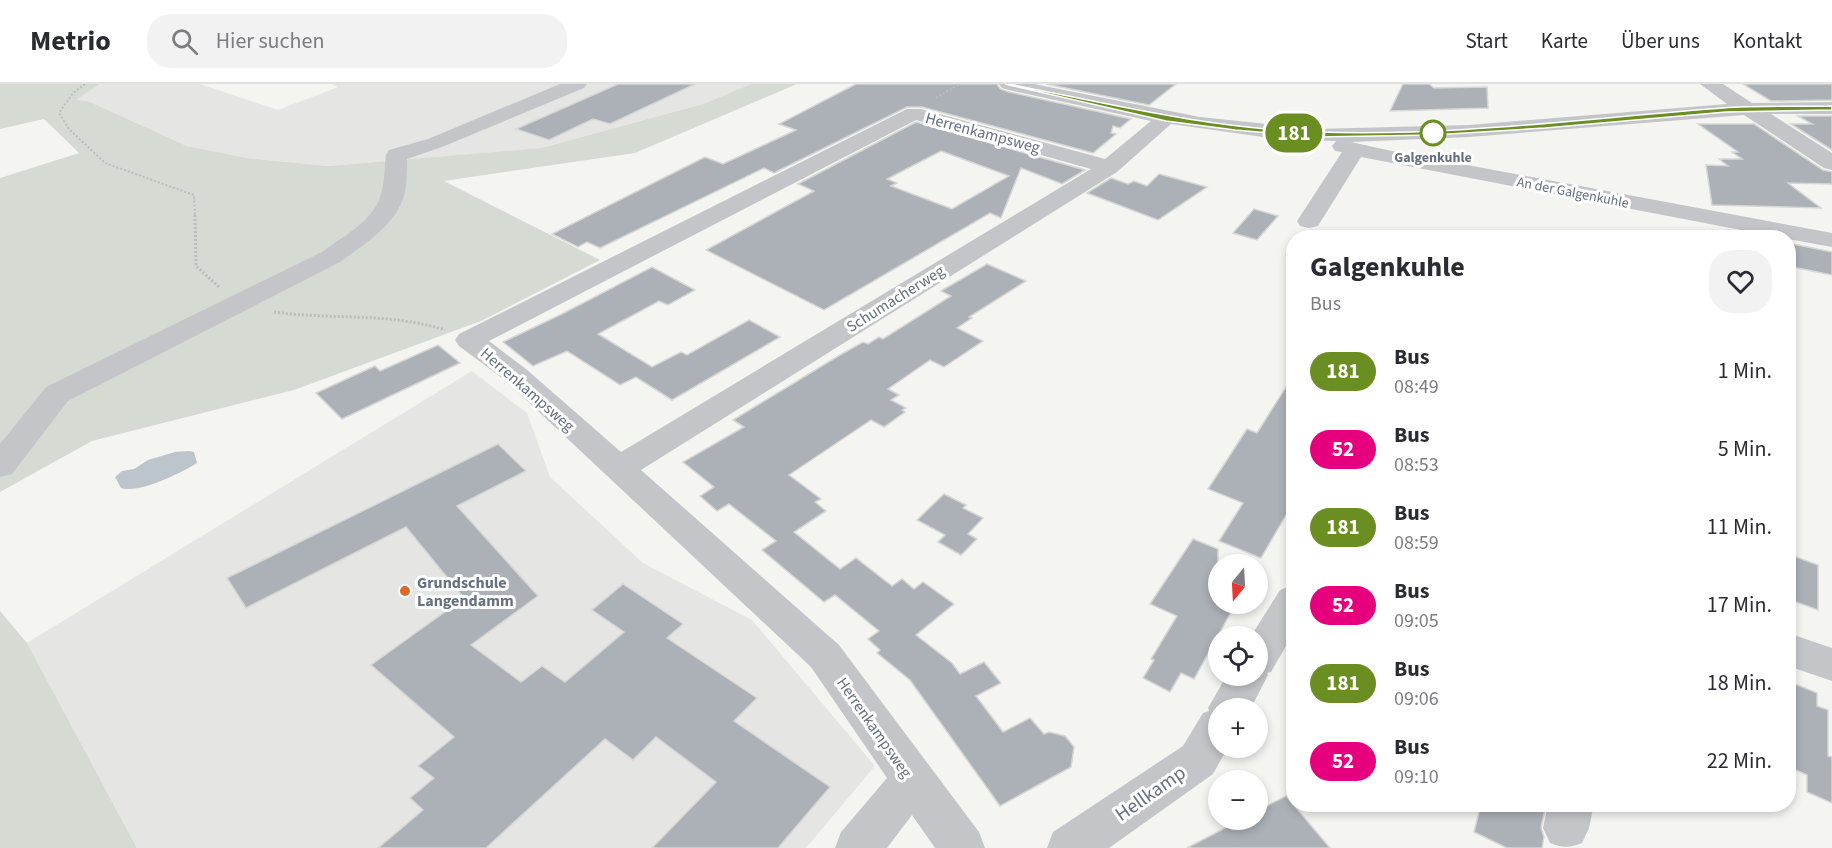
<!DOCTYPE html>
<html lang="de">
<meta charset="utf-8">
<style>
body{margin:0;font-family:"Source Sans 3",sans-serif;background:#f2f2f3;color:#2b2b33;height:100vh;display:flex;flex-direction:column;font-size:22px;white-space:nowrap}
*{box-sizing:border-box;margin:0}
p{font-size:20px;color:#7c7c81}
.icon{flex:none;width:33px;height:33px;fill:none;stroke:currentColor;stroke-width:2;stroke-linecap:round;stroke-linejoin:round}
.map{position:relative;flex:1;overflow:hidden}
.details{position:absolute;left:1286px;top:146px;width:510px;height:582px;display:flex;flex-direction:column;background:#fff;border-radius:24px;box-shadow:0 3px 9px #0003}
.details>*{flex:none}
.badge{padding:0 12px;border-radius:20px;font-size:21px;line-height:39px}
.needle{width:39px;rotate:198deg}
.tools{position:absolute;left:1208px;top:470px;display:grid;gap:12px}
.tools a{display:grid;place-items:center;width:60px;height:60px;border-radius:50%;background:#fff;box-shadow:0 3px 9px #0003;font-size:30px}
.map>.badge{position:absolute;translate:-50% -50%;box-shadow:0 0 0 3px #fff}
.round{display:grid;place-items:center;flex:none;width:63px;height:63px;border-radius:24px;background:#f2f2f3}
.head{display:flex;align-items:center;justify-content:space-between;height:102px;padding:0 24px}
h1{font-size:28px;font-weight:700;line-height:45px}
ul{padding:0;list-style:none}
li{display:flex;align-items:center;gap:18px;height:78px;padding:0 24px}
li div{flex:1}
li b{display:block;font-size:22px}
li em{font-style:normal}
li .badge{min-width:66px;font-weight:700;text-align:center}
header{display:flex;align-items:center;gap:36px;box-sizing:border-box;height:84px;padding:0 30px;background:#fff;border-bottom:2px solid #e1e1e2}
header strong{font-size:28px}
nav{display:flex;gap:33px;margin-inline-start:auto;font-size:21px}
.search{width:420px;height:54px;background:#f2f2f3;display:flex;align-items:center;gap:15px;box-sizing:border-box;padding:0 21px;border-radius:24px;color:#7c7c81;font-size:22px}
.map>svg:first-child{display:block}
</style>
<header>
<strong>Metrio</strong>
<div class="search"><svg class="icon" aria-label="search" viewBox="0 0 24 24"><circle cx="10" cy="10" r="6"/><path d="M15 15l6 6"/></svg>Hier suchen</div>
<nav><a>Start</a><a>Karte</a><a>Über uns</a><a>Kontakt</a></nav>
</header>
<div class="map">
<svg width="1832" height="764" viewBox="0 0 1832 764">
<rect width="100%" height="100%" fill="#f4f5f1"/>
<g fill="#e5e6e4">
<path d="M100,0H200L278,26L338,3L331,0H751L703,20L541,64L328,82L247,74L187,62L88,17L75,16Z"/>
<path d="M472,287L527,329L550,393L643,479L752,536L875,682L806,764H137L27,559Z"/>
</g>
<g fill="#d5dbd2">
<path d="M0,0H100L76,16L88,17L187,62L247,74L328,82L541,64L703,20L751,0H797L635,69L444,97L600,176L481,237L294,306L92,357L0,408V94L79,69L44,35L0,45Z"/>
<path d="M0,527L27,559L137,764H0Z"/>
</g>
<path fill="#bbc5cb" d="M189,367L194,368L197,379C181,389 139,410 121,404L115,393L122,387L134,385L148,376L175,368Z"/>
<g fill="#abb1b7" stroke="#d6d6d4" stroke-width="1.5" fill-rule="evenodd">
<path d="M618,0H695L610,40L593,35L549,56L516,45Z"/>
<path d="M856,0H997L1000,5L1009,8L1131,35L1120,44L1113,42L1111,49L1116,50L1093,69L922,23H907L774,89L764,84L600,164L587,158L578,163L552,150L705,73L723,80L796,46L779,40Z"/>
<path d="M1046,0H1176L1149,21Z"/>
<path d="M1403,0H1429L1434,4L1487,3L1488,24L1390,27Z"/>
<path d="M1743,0H1832V16L1771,17Z"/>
<path d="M1798,32H1832V66L1791,40H1812Z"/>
<path d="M916,38L1085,86L1062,100L1021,84L1001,134L990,129L824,226L706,166L814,107L798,100ZM941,67L1009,92L952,125L891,102L897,99L887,95Z"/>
<path d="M1698,40H1754L1823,86L1832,88V100L1788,99L1821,124L1712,121L1706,81L1728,82L1719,75H1742L1732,68H1738Z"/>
<path d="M1159,90L1207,103L1158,136L1087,109L1111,94L1128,100L1134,97L1147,102Z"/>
<path d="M1254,125L1278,132L1257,156L1233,149Z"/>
<path d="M1788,159L1832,168V191L1793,183Z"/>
<path d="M987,180L1026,197L969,233L972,234L957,244L983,257L944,283L930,276L888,305L899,311L891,316L906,324L902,326L905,328L884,343L871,336L789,391L821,415L815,418L826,427L794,448L840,485L856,474L892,502L902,495L914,505L923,498L954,520L916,551L952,579L960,590L984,578L1001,599L976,612L1003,648L1030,634L1044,650L1049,648L1065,652L1074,663L1071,683L1000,722L910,596L877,569L880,566L868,555L879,547L835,511L824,518L762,466L776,457L729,420L717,427L700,412L714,403L683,378L744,343L733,336L840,271L863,258L868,260L879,253L883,255L951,212L941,207Z"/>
<path d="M652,183L695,206L668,221L659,217L598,250L652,283L681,268L687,271L749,236L780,253L672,316L636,293L620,301L567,267L533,282L503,258L562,230Z"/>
<path d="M438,261L460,279L342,335L316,309L375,282L380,287Z"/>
<path d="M1293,292V419L1261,474L1219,457L1243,419L1208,405L1247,345L1257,349Z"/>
<path d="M498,360L526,387L457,422L538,512L471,561L521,598L542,582L565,598L624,548L592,526L623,500L683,540L667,554L757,614L734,637L830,703L778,764H652L716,698L656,653L633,676L605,655L486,764H378L423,726L410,714L434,694L418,682L454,653L371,581L464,514L406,443L246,524L227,494Z"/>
<path d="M944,410L966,421L963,424L983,434L968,450L977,455L961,471L938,458L945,451L917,436Z"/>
<path d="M1193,455L1218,465V519H1236L1194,595L1181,589L1170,608L1143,594L1154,576L1151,575L1177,532L1150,520Z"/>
<path d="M1788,470L1818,481V526L1788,515Z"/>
<path d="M1788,597L1817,609V622L1828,626V672L1832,673V719L1807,708V691L1794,685V658L1788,656Z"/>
<path d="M1286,712L1330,764H1187L1242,735H1257V727Z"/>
<path d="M1481,720H1546L1541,744L1544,753L1542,764H1507L1474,748Z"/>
</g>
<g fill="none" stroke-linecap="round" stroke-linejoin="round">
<g stroke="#babcbe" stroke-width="2" stroke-dasharray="2 2" stroke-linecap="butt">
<path d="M85,0L73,9L59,29L69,45L105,79L194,111L195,133"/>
<path d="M936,14L960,0"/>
</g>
<g stroke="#babcbe" stroke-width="3" stroke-dasharray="2 2" stroke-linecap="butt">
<path d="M195,131L196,182L220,204"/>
<path d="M274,228C331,236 389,228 445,246"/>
</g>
<g fill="#c3c5c9" fill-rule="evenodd">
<path d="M560,0H587L584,4L442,63L407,75C407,87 407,100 404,112C395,142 363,161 340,178L68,317L12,390L0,393V360L46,303L322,168C342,153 372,138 380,113C385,100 384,85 386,71L389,66L428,55Z"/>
<path d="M999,0H1034L1200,33L1316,45L1469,41L1727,20L1700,0H1723L1752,19L1832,18V30H1771L1832,69V86L1824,84L1744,31L1469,53L1351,58L1387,66L1832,149V163L1788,155V153H1777L1361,73L1318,142L1309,144L1300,142L1297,137L1342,68L1335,67L1332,62L1336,57L1277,55L1171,40L1117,88L641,386L839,561L979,748L985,764H935L912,731L887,764H835L841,748L887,694L811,583L506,297L459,262L455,256L459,250L907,25H921L1105,75L1151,37L1009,6L1002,4ZM916,36L1091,85L621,368L526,285L489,257Z"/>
<path d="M1293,501V550L1271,588L1267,589L1268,591L1251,624H1218V663H1228L1213,690L1109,764H1047L1053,748L1183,662L1203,629L1209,627L1208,624L1227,591H1257V552H1251L1280,506Z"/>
<path d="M1788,549L1832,564V597L1788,582Z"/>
<path d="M1548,720H1594L1589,744L1582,759C1569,764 1563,764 1550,759L1543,744Z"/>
</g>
</g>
<path fill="#6b8e23" stroke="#fff" stroke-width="1.5" d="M1005,0H1009C1110,20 1212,45 1317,48C1452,53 1588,34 1723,24C1759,21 1796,23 1832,22V26L1726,28L1545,44L1433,51L1316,53L1235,46L1166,37Z"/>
<circle fill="#fff" stroke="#6b8e23" stroke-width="3" cx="1433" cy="49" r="12"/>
<circle fill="#dd6a29" stroke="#fff" stroke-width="2" cx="405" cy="507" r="6"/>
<g text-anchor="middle" stroke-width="6" stroke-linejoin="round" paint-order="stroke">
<g font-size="14" font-weight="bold" fill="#657181" stroke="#fff">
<text x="1433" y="78">Galgenkuhle</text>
</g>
<g font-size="14" fill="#657181" stroke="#fff">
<text transform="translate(1573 108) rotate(11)" y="5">An der Galgenkuhle</text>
</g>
<g font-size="16" fill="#657181" stroke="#fff">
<text transform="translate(983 48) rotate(15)" y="6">Herrenkampsweg</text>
<text transform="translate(895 214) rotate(-32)" y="6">Schumacherweg</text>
<text transform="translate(528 305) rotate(41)" y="6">Herrenkampsweg</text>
<text transform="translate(875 643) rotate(55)" y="6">Herrenkampsweg</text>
</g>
<g font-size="16" font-weight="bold" fill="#657181" stroke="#fff" text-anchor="start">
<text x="417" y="504">Grundschule<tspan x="417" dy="18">Langendamm</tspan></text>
</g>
<g font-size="20" fill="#657181" stroke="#fff">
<text transform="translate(1150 709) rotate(-35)" y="7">Hellkamp</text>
</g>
</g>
</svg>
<div class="tools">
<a><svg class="needle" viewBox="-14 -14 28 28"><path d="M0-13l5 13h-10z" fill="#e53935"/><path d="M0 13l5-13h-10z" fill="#7c7c81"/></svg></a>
<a><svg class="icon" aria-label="locate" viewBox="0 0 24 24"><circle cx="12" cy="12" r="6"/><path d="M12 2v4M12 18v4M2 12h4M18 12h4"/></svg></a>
<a>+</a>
<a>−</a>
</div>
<b class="badge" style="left:1294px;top:49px;background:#6b8e23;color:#fff">181</b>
<section class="details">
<div class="head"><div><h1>Galgenkuhle</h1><p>Bus</p></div><a class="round"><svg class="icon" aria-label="heart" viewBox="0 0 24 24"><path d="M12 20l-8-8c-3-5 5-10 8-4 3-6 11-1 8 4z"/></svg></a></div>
<ul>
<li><span class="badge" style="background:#6b8e23;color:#fff">181</span><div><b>Bus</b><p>08:49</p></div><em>1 Min.</em></li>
<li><span class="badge" style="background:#e6007e;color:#fff">52</span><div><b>Bus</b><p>08:53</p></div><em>5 Min.</em></li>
<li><span class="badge" style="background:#6b8e23;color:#fff">181</span><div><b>Bus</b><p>08:59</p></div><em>11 Min.</em></li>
<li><span class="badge" style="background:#e6007e;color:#fff">52</span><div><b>Bus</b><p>09:05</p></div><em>17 Min.</em></li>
<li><span class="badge" style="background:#6b8e23;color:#fff">181</span><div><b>Bus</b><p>09:06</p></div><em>18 Min.</em></li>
<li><span class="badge" style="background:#e6007e;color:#fff">52</span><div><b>Bus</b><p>09:10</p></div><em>22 Min.</em></li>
</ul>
</section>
</div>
